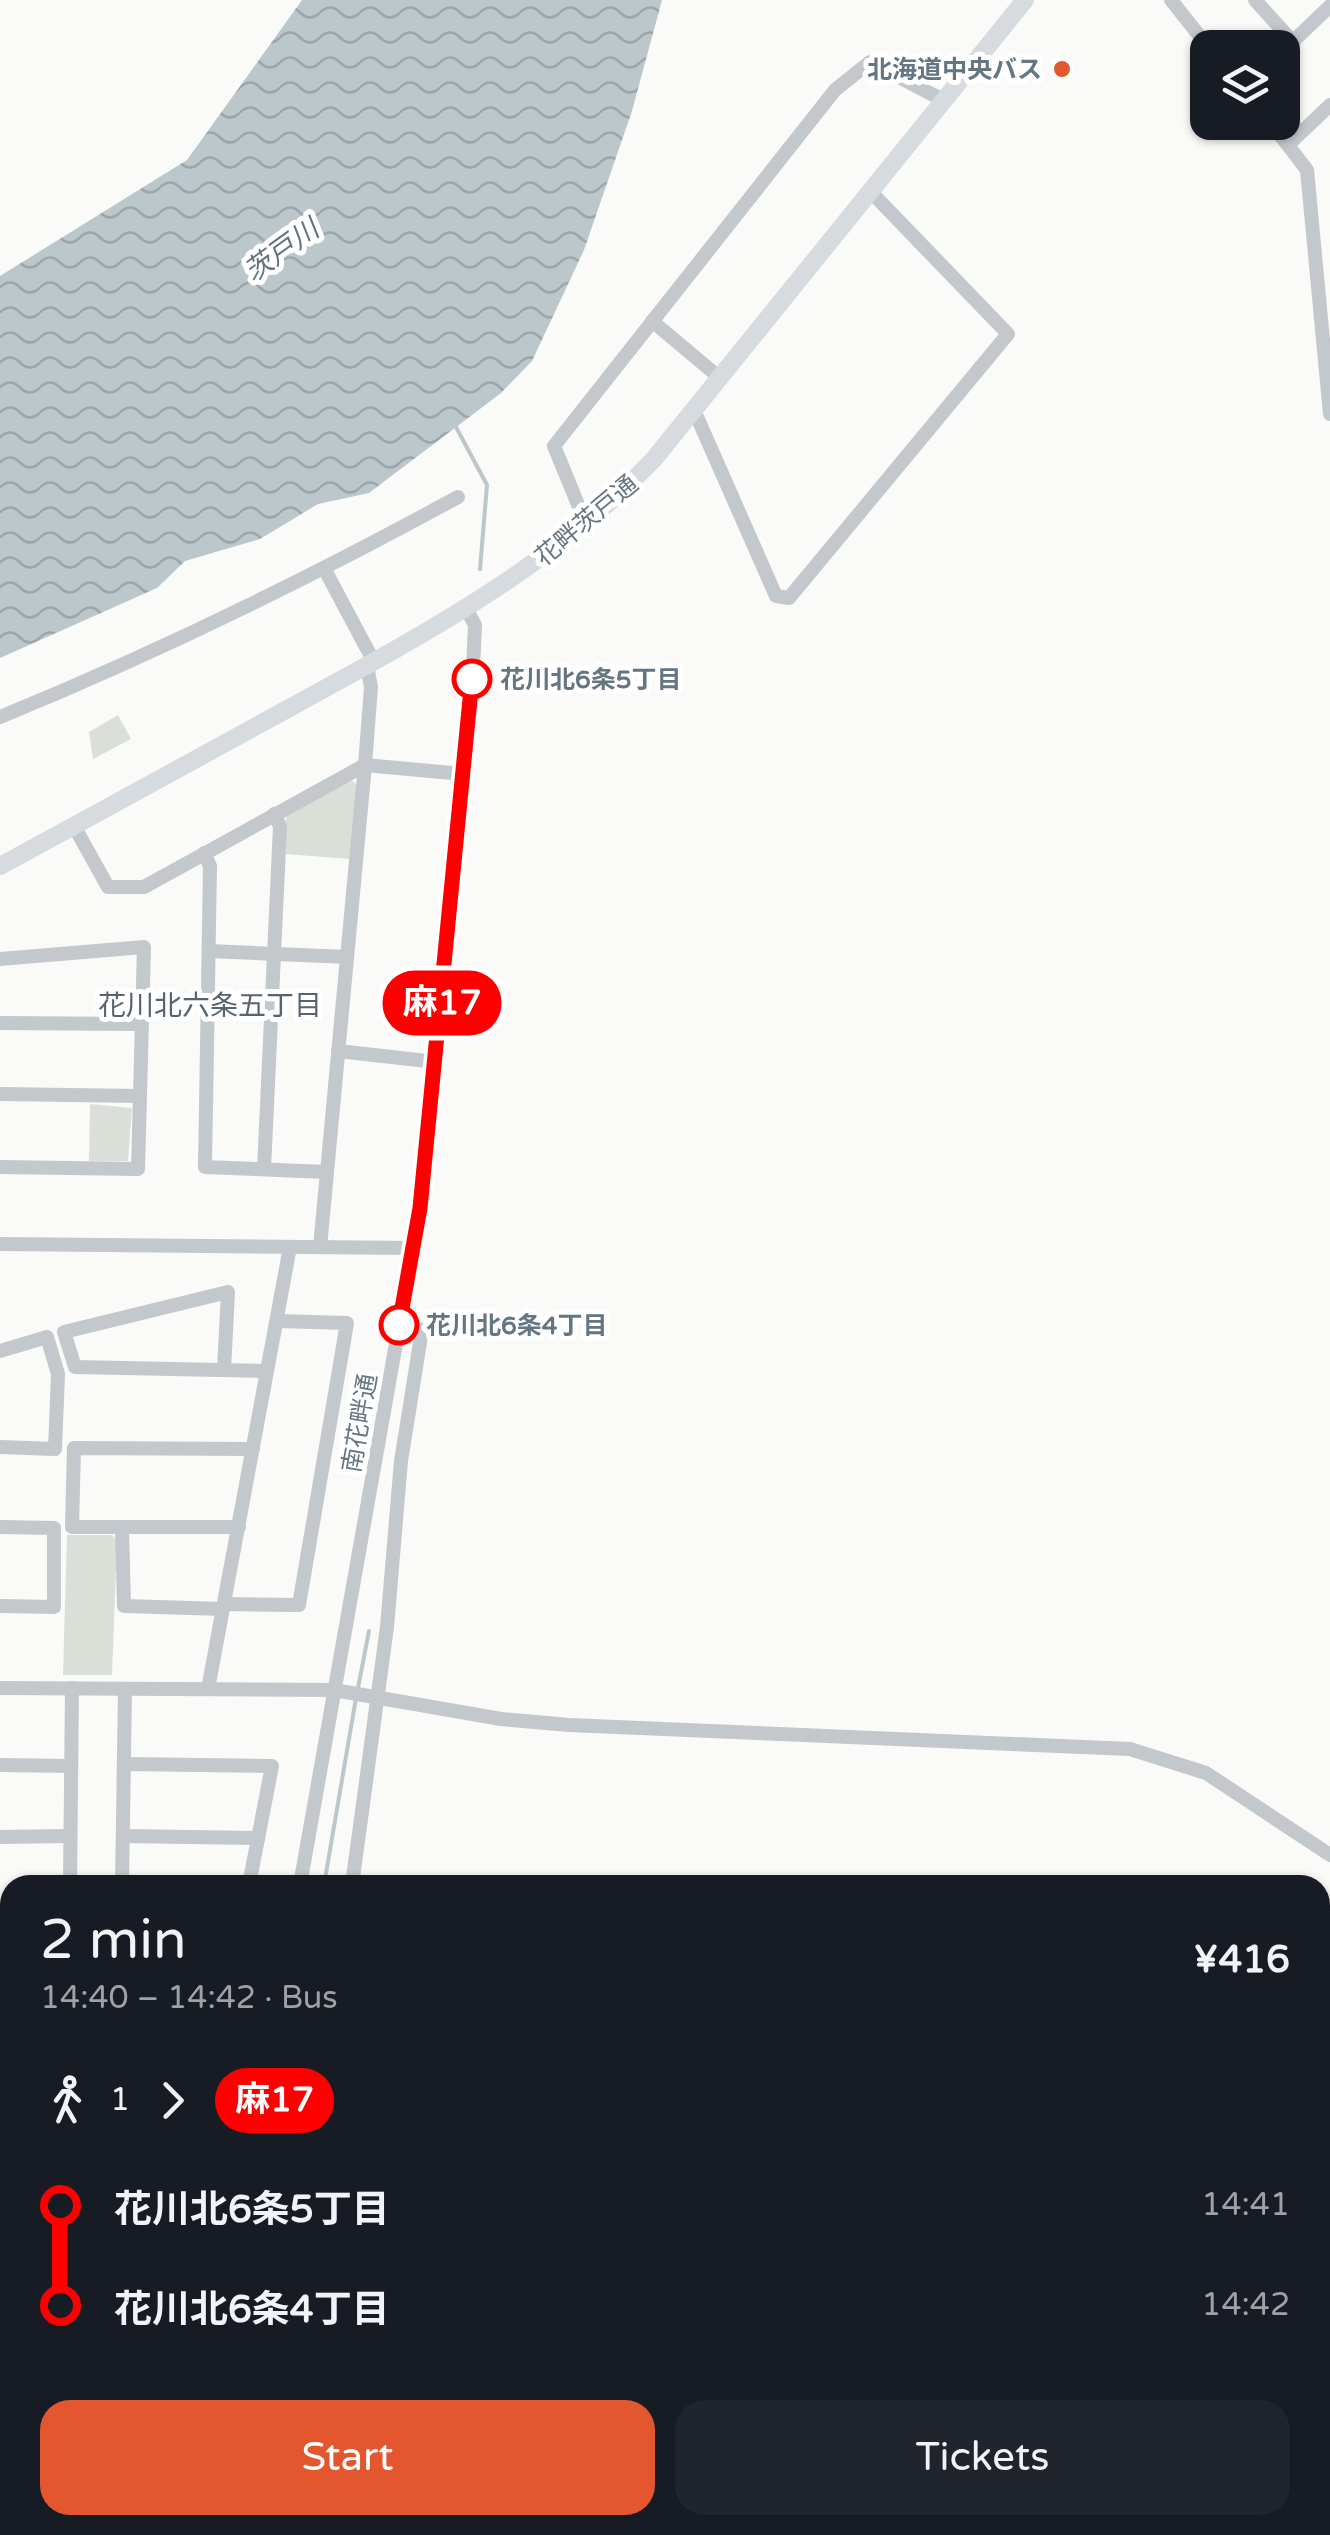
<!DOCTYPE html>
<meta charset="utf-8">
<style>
body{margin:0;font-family:"Varela Round","Noto Sans JP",sans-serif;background:#20242c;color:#f1f3f6;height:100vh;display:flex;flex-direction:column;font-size:38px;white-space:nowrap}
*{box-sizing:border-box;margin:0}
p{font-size:32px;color:#9ea1a6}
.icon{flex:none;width:55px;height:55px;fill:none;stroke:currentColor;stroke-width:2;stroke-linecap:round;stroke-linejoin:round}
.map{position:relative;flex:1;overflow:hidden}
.drawer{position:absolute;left:0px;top:1875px;width:1330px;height:660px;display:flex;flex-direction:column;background:#171b24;border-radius:30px 30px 0 0;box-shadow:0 2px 8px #0004}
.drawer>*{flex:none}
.badge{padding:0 20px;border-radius:32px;font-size:35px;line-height:65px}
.fabs{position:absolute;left:1190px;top:30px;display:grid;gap:20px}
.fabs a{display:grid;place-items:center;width:110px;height:110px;border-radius:20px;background:#171b24;box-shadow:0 2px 8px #0004;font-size:50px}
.map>.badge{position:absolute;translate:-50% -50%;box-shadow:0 0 0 5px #fff}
.legs{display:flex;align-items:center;gap:15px;height:110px;padding:0 40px;font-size:32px}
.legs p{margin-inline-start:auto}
.headline{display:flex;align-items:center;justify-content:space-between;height:170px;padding:0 40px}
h1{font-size:55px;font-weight:600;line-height:75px}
.button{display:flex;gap:20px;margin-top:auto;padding:20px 40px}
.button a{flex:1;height:115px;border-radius:30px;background:#e4572e;color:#fff;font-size:40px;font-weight:600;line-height:115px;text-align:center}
.button a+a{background:#20242c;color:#f1f3f6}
ul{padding:0 40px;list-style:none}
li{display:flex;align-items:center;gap:35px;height:100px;font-size:38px}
li i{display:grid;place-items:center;width:15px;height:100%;margin:0 12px;background:currentColor}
li i::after{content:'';width:25px;height:25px;margin:-12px;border:8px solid;border-radius:50%;background:#171b24}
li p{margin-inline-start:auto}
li:first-child i{background:linear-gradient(#0000 50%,currentColor 0)}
li:last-child i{background:linear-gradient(currentColor 50%,#0000 0)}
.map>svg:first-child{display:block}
</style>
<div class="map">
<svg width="1330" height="2535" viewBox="0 0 1330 2535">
<defs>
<pattern id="forest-firs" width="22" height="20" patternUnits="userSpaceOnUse" patternTransform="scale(2.5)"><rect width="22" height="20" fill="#dadfd7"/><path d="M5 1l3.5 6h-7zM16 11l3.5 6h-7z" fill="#b4b9b4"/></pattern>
<pattern id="water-waves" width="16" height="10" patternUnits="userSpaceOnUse" patternTransform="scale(2.5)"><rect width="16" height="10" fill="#bbc7cb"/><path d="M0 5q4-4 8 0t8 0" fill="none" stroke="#9ca6aa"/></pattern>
</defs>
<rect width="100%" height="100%" fill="#fafaf8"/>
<path fill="url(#forest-firs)" d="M1320,2463L1330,2467V2535H1307L1287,2525H1320Z"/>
<g fill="#dadfd7">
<path d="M118,715L131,739L93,759L89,732Z"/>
<path d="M351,780L358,785L350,859L286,854V815Z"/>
<path d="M90,1104L132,1108L128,1161H89Z"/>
<path d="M67,1535H112L117,1541L112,1675H63Z"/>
<path d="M97,2525H210L217,2535H97Z"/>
</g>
<path fill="url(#water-waves)" d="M302,0H662L632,111L584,250L532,361L501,393L369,493L318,504L260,539L185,561L157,588L0,658V276L187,160Z"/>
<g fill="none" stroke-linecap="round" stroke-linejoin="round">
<g stroke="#bbc7cb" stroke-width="4">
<path d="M456,427L487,485L480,569"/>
<path d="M358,1688L369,1631"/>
<path d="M324,1885L356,1698"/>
<path d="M655,2525L663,2535"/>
</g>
<g stroke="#c3c8cc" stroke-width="14">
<path d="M1171,0L1209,48"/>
<path d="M1255,0L1293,42"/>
<path d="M1282,52L1330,6"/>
<path d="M1270,122L1307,170L1330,414"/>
<path d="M1288,145L1330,105"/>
<path d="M652,321L720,378"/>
<path d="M694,410L776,596L789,598L1008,334L872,193"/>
<path d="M586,524L554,446L835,90L870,62L945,101"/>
<path d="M325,570L374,662"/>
<path d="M0,717C161,651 306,580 458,497"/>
<path d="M74,826L108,887H144L365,765L463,774"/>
<path d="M204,853L210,866L205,1167L327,1172"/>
<path d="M209,951L347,957"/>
<path d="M0,959L144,947L138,1169L0,1167"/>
<path d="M0,1023L138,1024"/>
<path d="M338,1051L436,1062"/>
<path d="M0,1094L139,1096"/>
<path d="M264,1169L280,826L274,814"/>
<path d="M0,1244L413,1248"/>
<path d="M320,1247L365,765L371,687L367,666"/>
<path d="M0,1351L47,1337L58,1374L55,1449L0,1447"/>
<path d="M224,1370L228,1292L64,1332L75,1367L267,1371"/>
<path d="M0,1527L54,1528V1607L0,1606"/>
<path d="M122,1527L124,1606L223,1609"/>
<path d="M239,1527H72L74,1448L253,1449"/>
<path d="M224,1604L299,1605L347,1323L277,1321"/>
<path d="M0,1688L334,1690L501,1719L569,1725L1130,1749L1206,1773L1330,1855"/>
<path d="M208,1689L290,1247"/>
<path d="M124,1764L272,1766L249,1885"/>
<path d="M0,1765L71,1766"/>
<path d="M123,1836L258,1838"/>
<path d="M0,1837L70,1836"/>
<path d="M70,1885L72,1688"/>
<path d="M122,1885L125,1689"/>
<path d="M300,1885L420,1208L473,669L475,625L467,610"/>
<path d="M352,1885L387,1627L401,1461L422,1330L399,1325"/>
<path d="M0,1908H10"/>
<path d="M0,1958H10"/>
<path d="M0,2006H10"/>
<path d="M0,2188H10"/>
<path d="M1320,2296L1330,2302"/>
<path d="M0,2370H10"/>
<path d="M0,2426H10"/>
<path d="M332,2525L339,2535"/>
<path d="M414,2525L421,2535"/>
<path d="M491,2525L499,2535"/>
<path d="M568,2525L575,2535"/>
<path d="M625,2525L632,2535"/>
<path d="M677,2525L684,2535"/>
<path d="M60,2535V2525"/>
<path d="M255,2535L268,2525"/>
</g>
<path stroke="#d6dbdf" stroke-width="18" d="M0,866C98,813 196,759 293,706C423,635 551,567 654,459L1025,0"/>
</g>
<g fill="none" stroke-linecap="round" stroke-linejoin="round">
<g stroke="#fff" stroke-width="22">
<path id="line-1" d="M399,1325L420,1208L472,679"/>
</g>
<use href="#line-1" stroke="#f00" stroke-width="15"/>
</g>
<circle fill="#e4572e" stroke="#fff" stroke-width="4" cx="1062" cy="69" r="10"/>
<g fill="#fff" stroke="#f00" stroke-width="5">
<circle cx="472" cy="679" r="18"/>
<circle cx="399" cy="1325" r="18"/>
</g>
<g text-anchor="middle" stroke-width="10" stroke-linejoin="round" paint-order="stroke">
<g font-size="25" font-weight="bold" fill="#657683" stroke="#fff" text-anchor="end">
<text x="1042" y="78">北海道中央バス</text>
</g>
<g font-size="25" fill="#657683" stroke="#fff">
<text transform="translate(586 520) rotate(-40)" y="9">花畔茨戸通</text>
<text transform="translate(359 1423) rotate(-80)" y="9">南花畔通</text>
</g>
<g font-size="25" font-weight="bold" fill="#657683" stroke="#fff" text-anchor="start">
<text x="500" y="688">花川北6条5丁目</text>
<text x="426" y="1334">花川北6条4丁目</text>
</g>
<g font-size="28" font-style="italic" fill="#60757c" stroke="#fff">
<text transform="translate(281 250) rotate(-36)" y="10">茨戸川</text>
</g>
<g font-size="28" fill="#57646e" stroke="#fff">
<text x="210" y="1015">花川北六条五丁目</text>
</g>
</g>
</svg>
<div class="fabs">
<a><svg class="icon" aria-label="layers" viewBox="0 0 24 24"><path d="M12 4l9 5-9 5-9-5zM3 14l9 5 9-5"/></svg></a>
</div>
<b class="badge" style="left:442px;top:1003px;background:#f00;color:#fff">麻17</b>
<section class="drawer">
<div class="headline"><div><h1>2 min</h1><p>14:40 – 14:42 · Bus</p></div><b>¥416</b></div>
<div class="legs"><svg class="icon" aria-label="walk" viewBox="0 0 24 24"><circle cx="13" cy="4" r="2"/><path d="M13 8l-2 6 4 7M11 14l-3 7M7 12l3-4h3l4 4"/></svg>1<svg class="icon" aria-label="forward" viewBox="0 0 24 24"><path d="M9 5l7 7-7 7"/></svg><b class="badge" style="background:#f00;color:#fff">麻17</b></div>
<ul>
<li><i style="color:#f00"></i><b>花川北6条5丁目</b><p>14:41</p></li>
<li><i style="color:#f00"></i><b>花川北6条4丁目</b><p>14:42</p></li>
</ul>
<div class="button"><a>Start</a><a>Tickets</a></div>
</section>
</div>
